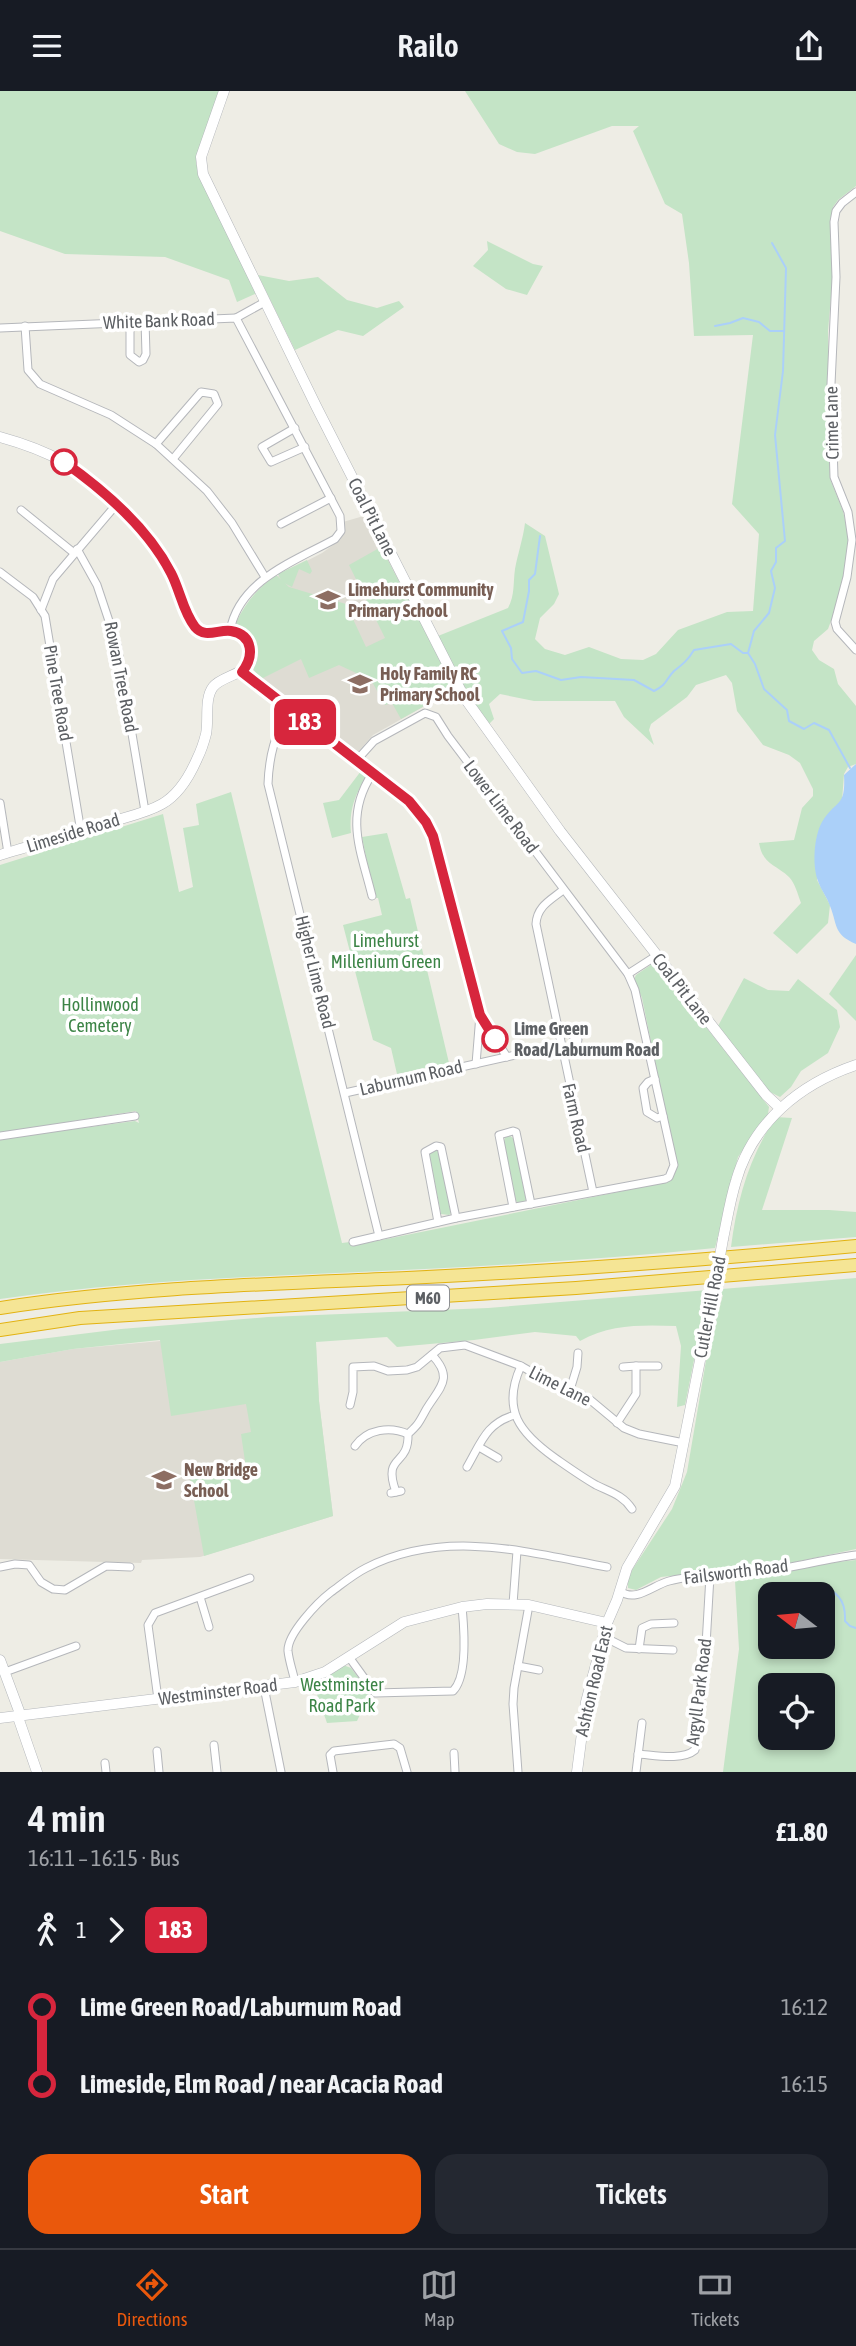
<!DOCTYPE html>
<meta charset="utf-8">
<style>
body{margin:0;font-family:"Asap Condensed",sans-serif;background:#242831;color:#f1f3f6;height:100vh;display:flex;flex-direction:column;font-size:26px;white-space:nowrap}
*{box-sizing:border-box;margin:0}
p{font-size:23px;color:#9ea1a6}
.icon{flex:none;width:38px;height:38px;fill:none;stroke:currentColor;stroke-width:2;stroke-linecap:round;stroke-linejoin:round}
.map{position:relative;height:1681px;overflow:hidden}
.sheet{display:flex;flex-direction:column;background:#171b24;flex:1}
.sheet>*{flex:none}
.badge{padding:0 14px;border-radius:10px;font-size:24px;line-height:46px}
.needle{width:46px;rotate:286deg}
.buttons{position:absolute;left:758px;top:1491px;display:grid;gap:14px}
.buttons a{display:grid;place-items:center;width:77px;height:77px;border-radius:14px;background:#171b24;box-shadow:0 4px 10px #0003;font-size:35px}
.map>.badge{position:absolute;translate:-50% -50%;box-shadow:0 0 0 4px #fff}
.legs{display:flex;align-items:center;gap:10px;height:77px;padding:0 28px;font-size:23px}
.legs p{margin-inline-start:auto}
.overview{display:flex;align-items:center;justify-content:space-between;height:119px;padding:0 28px}
h1{font-size:38px;font-weight:600;line-height:52px}
.action{display:flex;gap:14px;margin-top:auto;padding:14px 28px}
.action a{flex:1;height:80px;border-radius:21px;background:#ea580c;color:#fff;font-size:28px;font-weight:600;line-height:80px;text-align:center}
.action a+a{background:#242831;color:#f1f3f6}
ul{padding:0 28px;list-style:none}
li{display:flex;align-items:center;gap:24px;height:77px;font-size:26px}
li i{display:grid;place-items:center;width:10px;height:100%;margin:0 9px;background:currentColor}
li i::after{content:'';width:18px;height:18px;margin:-9px;border:5px solid;border-radius:50%;background:#171b24}
li p{margin-inline-start:auto}
li:first-child i{background:linear-gradient(#0000 50%,currentColor 0)}
li:last-child i{background:linear-gradient(currentColor 50%,#0000 0)}
header{display:flex;justify-content:space-between;align-items:center;height:91px;padding:0 28px;background:#171b24;font-size:32px;font-weight:600}
.tab-bar{display:flex;justify-content:space-around;align-items:center;height:98px;border-top:2px solid #363941;background:#171b24;font-size:19px;color:#9ea1a6}
.tab-bar a{display:grid;justify-items:center;gap:4px}
.tab-bar .selected{color:#ea580c}
.map>svg:first-child{display:block}
</style>
<header><svg class="icon" aria-label="menu" viewBox="0 0 24 24"><path d="M4 6h16M4 12h16M4 18h16"/></svg>Railo<svg class="icon" aria-label="share" viewBox="0 0 24 24"><path d="M12 15V3M7 8l5-5 5 5M5 13v7h14v-7"/></svg></header>
<div class="map">
<svg width="856" height="1681" viewBox="0 0 856 1681">
<rect width="100%" height="100%" fill="#eeede5"/>
<g fill="#dedcd3">
<path d="M367,424L455,598L373,644L358,661L351,660L261,588L253,578L258,570L256,549L247,540L236,532L266,491L322,462L340,449L345,440L343,431Z"/>
<path d="M315,1236L319,1310L333,1425L200,1466L142,1469L141,1472L0,1468V1271L73,1258Z"/>
</g>
<g fill="#c4e4c6" fill-rule="evenodd">
<path d="M0,0H219L196,73L257,202L237,211L229,189L165,166L65,163L0,140Z"/>
<path d="M465,0H856V95L838,109L833,116L830,130L833,183L828,240L830,388L843,420L849,448L844,484L835,519L828,538L814,550L812,559L819,569L834,578L838,593L856,615V673L848,676L844,683L842,710L832,719L817,789L830,814L828,832L797,863L773,842L801,812C798,804 795,792 789,786C775,773 763,774 759,752L794,749L802,717L813,705V698L800,672L789,664L763,654L737,620L732,592L726,584L696,594L687,606L651,633L649,639L654,654L624,626L615,610H534L500,603L489,613L494,628L488,634L465,603L438,545L508,517C515,504 513,492 515,478C518,462 523,448 525,432L545,445L559,503L554,513L540,527L535,548L545,558L565,564L589,556L621,568L643,569L656,563L678,539L727,521L753,520L759,443L732,413L753,244L694,245L689,172L682,123L665,113L633,40L639,35H612L535,63L517,61L499,53Z"/>
<path d="M487,150L533,173L543,175L527,204L506,198L473,175L488,159Z"/>
<path d="M258,184L289,190L318,186L347,209L377,217L399,210L404,216L363,245L338,239L295,259Z"/>
<path d="M381,456L455,598L401,628L392,612L385,614L371,589L339,574L309,587L301,568L261,588L253,578C265,558 254,544 236,532C245,512 258,497 276,484L289,496L346,513L366,556L385,547L349,474Z"/>
<path d="M307,469L312,480L310,483L299,478L292,496L282,491L278,483Z"/>
<path d="M361,680L367,684C355,704 349,718 351,742L332,747L323,712L339,709Z"/>
<path d="M231,701L342,1152L350,1151L352,1155L667,1091L674,1083L676,1073L642,907L634,888L636,884L652,873L658,875L769,1016L768,1023L738,1066L715,1157C597,1169 478,1176 360,1181C240,1186 119,1191 0,1208V1048L135,1030L139,1032L136,1020L0,1042V774L163,723L179,801L193,796L183,737L199,734L196,713Z"/>
<path d="M387,742L406,808L410,807L449,972L397,983L391,957L373,949L343,834L382,824L378,807H374L362,746Z"/>
<path d="M856,864V930L829,903Z"/>
<path d="M744,887L768,899L789,900L798,888L837,919L840,936L828,962L801,980L791,996L780,1006L770,1001L718,935Z"/>
<path d="M776,1026L792,1027L762,1119H829L856,1121V1146L731,1156C737,1109 749,1066 776,1026Z"/>
<path d="M509,1044L514,1048L526,1109L520,1113L516,1110L504,1051L505,1046Z"/>
<path d="M433,1058L439,1060L451,1122L449,1124L441,1123L429,1063Z"/>
<path d="M856,1187V1458L786,1473L661,1486L636,1499L628,1497V1490L632,1479L672,1418L687,1381L708,1258L723,1204L720,1203L722,1198Z"/>
<path d="M708,1199L685,1314L677,1316L681,1255L676,1235C641,1234 611,1233 580,1250L576,1245L535,1241L474,1249L397,1256L387,1246L316,1251L319,1310L333,1425L204,1465L190,1387L246,1377L241,1343L251,1341L246,1313L171,1325L160,1249L73,1258L0,1271V1253L121,1238L268,1226L488,1217Z"/>
<path d="M856,1469V1681H723L739,1558L735,1490L819,1473ZM770,1503H822V1556H770ZM770,1594H822V1647H770Z"/>
<path d="M343,1574L351,1577L370,1602L357,1630L327,1632L313,1592Z"/>
</g>
<path fill="#abd0f9" d="M856,673V853C833,843 838,835 830,815C827,806 821,799 818,790C812,774 814,745 822,731C836,708 846,717 844,684Z"/>
<g fill="none" stroke-linecap="round" stroke-linejoin="round">
<g stroke="#abd0f9" stroke-width="2">
<path d="M772,152L786,177L783,280L775,344L785,450L776,457V471L771,480L775,497L769,522L754,540L748,562L755,573L764,598L787,619L789,630L804,638L814,632L829,639L850,677"/>
<path d="M715,235L730,232L743,227L759,231L770,240H783"/>
<path d="M540,445L535,483L529,489V500L523,531L502,540L511,557L512,568L522,582L536,580L561,589L581,586L634,589L654,600C668,593 665,589 674,580C683,573 688,569 694,559L731,553L743,562H747"/>
<path d="M816,1493C837,1500 846,1508 845,1530L850,1535L856,1537"/>
</g>
<g stroke="#b5b7bb" stroke-width="9">
<g id="street">
<path d="M856,101L842,112L836,120L834,131L836,186L831,293L834,386L848,421L852,449L847,486L835,531L837,538L856,559"/>
<path d="M236,227L265,211"/>
<path d="M130,231V264L139,271L143,269L146,263L145,230"/>
<path d="M25,235L28,279L40,293L111,324L156,353L207,400L232,432L265,486"/>
<path d="M0,237L236,227L340,425L341,440L335,448C295,470 239,489 230,540"/>
<path d="M295,337L262,356L271,371L305,356"/>
<path d="M156,353L201,301L214,303L218,313L173,368"/>
<path d="M21,419L74,462"/>
<path d="M281,433L331,407"/>
<path d="M77,458L97,494L117,554L145,720"/>
<path d="M0,481L33,506L45,525L81,741"/>
<path d="M41,519L53,488L116,414"/>
<path d="M242,581L409,710L427,731L433,745L480,924L476,973"/>
<path d="M289,619C275,643 269,665 268,693L379,1145"/>
<path d="M0,712L8,762"/>
<path d="M563,799C551,809 537,815 536,833L593,1101"/>
<path d="M372,805C361,760 344,726 372,683"/>
<path d="M628,883L656,865"/>
<path d="M480,924L507,966"/>
<path d="M558,944L569,942L578,949L575,961L562,964"/>
<path d="M655,988L648,991L643,997L647,1021L657,1027L663,1025"/>
<path d="M345,1002L560,954"/>
<path d="M0,1045L135,1025"/>
<path d="M513,1116L499,1044L513,1040L516,1041L531,1113"/>
<path d="M438,1131L425,1061L436,1055L441,1056L456,1127"/>
<path d="M353,1151L456,1127L665,1088L669,1086L674,1074L635,899L628,883L448,645L436,626L425,622L374,650L356,670"/>
<path d="M521,1275C501,1319 520,1342 555,1367C568,1376 582,1386 596,1394C610,1401 623,1404 632,1418"/>
<path d="M623,1276L636,1275"/>
<path d="M570,1299L577,1276L578,1262"/>
<path d="M350,1314L353,1301V1276L374,1275L388,1280L407,1279L417,1276L440,1257L465,1254L521,1275L544,1288L588,1307L624,1337L639,1343L684,1352"/>
<path d="M617,1332L636,1303V1275H658"/>
<path d="M355,1355C367,1338 390,1335 408,1343"/>
<path d="M479,1356L498,1367"/>
<path d="M467,1376C481,1352 486,1332 515,1324"/>
<path d="M396,1401C382,1362 409,1377 408,1343C420,1332 419,1331 427,1317C440,1296 454,1287 432,1264"/>
<path d="M391,1402L401,1400"/>
<path d="M0,1476L15,1473L29,1474L41,1491L53,1498L65,1499L106,1475L130,1476"/>
<path d="M620,1500C636,1512 653,1494 669,1490C700,1482 734,1484 766,1480C796,1476 826,1468 856,1464"/>
<path d="M200,1506L209,1536"/>
<path d="M513,1513L517,1460"/>
<path d="M604,1546L626,1557L673,1559"/>
<path d="M639,1558L642,1537L651,1533L674,1532"/>
<path d="M349,1566L375,1602L453,1600C468,1585 464,1536 462,1516"/>
<path d="M518,1575L539,1579"/>
<path d="M5,1581L76,1555"/>
<path d="M295,1591C293,1581 289,1570 288,1560C287,1543 318,1511 331,1501C342,1493 354,1483 366,1477C444,1437 526,1461 607,1476"/>
<path d="M264,1596L281,1681"/>
<path d="M158,1608L148,1534L155,1522L250,1487"/>
<path d="M214,1654L217,1681"/>
<path d="M157,1660L159,1681"/>
<path d="M454,1662L455,1681"/>
<path d="M638,1663C654,1664 682,1670 695,1659L705,1571L710,1485"/>
<path d="M105,1672L106,1681"/>
<path d="M333,1681L330,1664L334,1660L394,1653L400,1657L407,1681"/>
<path d="M518,1681L513,1613L514,1597L529,1514"/>
<path d="M636,1681L642,1632"/>
</g>
</g>
<g stroke="#b4b7bb" stroke-width="11">
<g id="secondary">
<path d="M224,0L201,66L203,83L316,315L464,606L560,740L766,1004L780,1017"/>
<path d="M0,346C22,352 44,360 64,371C103,393 149,442 170,480C175,490 179,500 183,510C186,518 190,532 197,538C213,551 237,529 249,554C263,583 223,582 213,596C204,608 209,629 206,643C204,651 201,660 197,668C190,684 178,704 162,713C148,721 131,725 117,729C78,742 39,752 0,764"/>
<path d="M723,1148C727,1129 730,1109 736,1090C753,1031 800,993 856,974"/>
<path d="M0,1569L19,1620V1629L37,1681"/>
<path d="M0,1627L295,1591L325,1581L404,1531L462,1516L487,1513L529,1514L607,1532"/>
<path d="M577,1681L586,1611L607,1532L617,1509L627,1477L675,1395L713,1204"/>
</g>
</g>
<g stroke="#e2b211" stroke-width="14">
<g id="highway">
<path d="M0,1217C135,1196 271,1193 407,1187C557,1180 706,1169 856,1155"/>
<path d="M0,1239L80,1227L576,1197L856,1174"/>
</g>
</g>
<use href="#street" stroke="#fff" stroke-width="7"/>
<use href="#secondary" stroke="#fff" stroke-width="10"/>
<use href="#highway" stroke="#f5e595" stroke-width="12"/>
<g stroke="#b4b7bb" stroke-width="11" stroke-linecap="butt">
<path id="secondary-bridge" d="M713,1204L723,1148"/>
</g>
<use href="#secondary-bridge" stroke="#fff" stroke-width="10"/>
</g>
<g fill="none" stroke-linecap="round" stroke-linejoin="round">
<g stroke="#fff" stroke-width="16">
<path id="line-1" d="M64,371C105,400 148,437 171,482C180,499 183,521 195,536C205,548 219,538 231,540C254,544 254,566 242,581L409,710L426,731L433,745L480,924L495,948"/>
</g>
<use href="#line-1" stroke="#d7263d" stroke-width="10"/>
</g>
<defs>
<g id="school-bare" transform="scale(1.89)"><path d="M0-5L7-2L0 1L-7-2ZM-4 1L0 2.5L4 1V4Q0 6-4 4Z" fill="#8d6e63" stroke="#fff" stroke-width="2.5" paint-order="stroke"/></g>
</defs>
<g fill-rule="evenodd">
<use href="#school-bare" x="328" y="509"/>
<use href="#school-bare" x="360" y="593"/>
<use href="#school-bare" x="164" y="1389"/>
</g>
<g fill="#fff" stroke="#d7263d" stroke-width="3.5">
<circle cx="64" cy="371" r="12"/>
<circle cx="495" cy="948" r="12"/>
</g>
<g text-anchor="middle" stroke-width="7" stroke-linejoin="round" paint-order="stroke">
<rect fill="#fff" stroke="#8e9092" stroke-width="2" x="407" y="1194.5" width="42" height="25" rx="5"/>
<g font-size="16" font-weight="bold" fill="#5d6064">
<text x="428" y="1213">M60</text>
</g>
<g font-size="18" fill="#5d6064" stroke="#fff">
<text transform="translate(159 230) rotate(-2)" y="6">White Bank Road</text>
<text transform="translate(832 332) rotate(-91)" y="6">Crime Lane</text>
<text transform="translate(372 426) rotate(63)" y="6">Coal Pit Lane</text>
<text transform="translate(121 586) rotate(79)" y="6">Rowan Tree Road</text>
<text transform="translate(58 602) rotate(80)" y="6">Pine Tree Road</text>
<text transform="translate(501 716) rotate(53)" y="6">Lower Lime Road</text>
<text transform="translate(73 742) rotate(-17)" y="6">Limeside Road</text>
<text transform="translate(315 881) rotate(76)" y="6">Higher Lime Road</text>
<text transform="translate(682 898) rotate(52)" y="6">Coal Pit Lane</text>
<text transform="translate(411 987) rotate(-13)" y="6">Laburnum Road</text>
<text transform="translate(576 1027) rotate(77)" y="6">Farm Road</text>
<text transform="translate(710 1216) rotate(-79)" y="6">Cutler Hill Road</text>
<text transform="translate(560 1295) rotate(27)" y="6">Lime Lane</text>
<text transform="translate(736 1481) rotate(-7)" y="6">Failsworth Road</text>
<text transform="translate(594 1590) rotate(-77)" y="6">Ashton Road East</text>
<text transform="translate(218 1601) rotate(-7)" y="6">Westminster Road</text>
<text transform="translate(699 1601) rotate(-83)" y="6">Argyll Park Road</text>
</g>
<g font-size="18" font-weight="bold" fill="#785e54" stroke="#fff" text-anchor="start">
<text x="348" y="505">Limehurst Community<tspan x="348" dy="21">Primary School</tspan></text>
<text x="380" y="589">Holy Family RC<tspan x="380" dy="21">Primary School</tspan></text>
<text x="184" y="1385">New Bridge<tspan x="184" dy="21">School</tspan></text>
</g>
<g font-size="18" fill="#3c8446" stroke="#fff">
<text x="386" y="856">Limehurst<tspan x="386" dy="21">Millenium Green</tspan></text>
<text x="100" y="920">Hollinwood<tspan x="100" dy="21">Cemetery</tspan></text>
<text x="342" y="1600">Westminster<tspan x="342" dy="21">Road Park</tspan></text>
</g>
<g font-size="18" font-weight="bold" fill="#5d6064" stroke="#fff" text-anchor="start">
<text x="514" y="944">Lime Green<tspan x="514" dy="21">Road/Laburnum Road</tspan></text>
</g>
</g>
</svg>
<div class="buttons">
<a><svg class="needle" viewBox="-14 -14 28 28"><path d="M0-13l5 13h-10z" fill="#e53935"/><path d="M0 13l5-13h-10z" fill="#9ea1a6"/></svg></a>
<a><svg class="icon" aria-label="locate" viewBox="0 0 24 24"><circle cx="12" cy="12" r="6"/><path d="M12 2v4M12 18v4M2 12h4M18 12h4"/></svg></a>
</div>
<b class="badge" style="left:305px;top:631px;background:#d7263d;color:#fff">183</b>
</div>
<section class="sheet">
<div class="overview"><div><h1>4 min</h1><p>16:11 – 16:15 · Bus</p></div><b>£1.80</b></div>
<div class="legs"><svg class="icon" aria-label="walk" viewBox="0 0 24 24"><circle cx="13" cy="4" r="2"/><path d="M13 8l-2 6 4 7M11 14l-3 7M7 12l3-4h3l4 4"/></svg>1<svg class="icon" aria-label="forward" viewBox="0 0 24 24"><path d="M9 5l7 7-7 7"/></svg><b class="badge" style="background:#d7263d;color:#fff">183</b></div>
<ul>
<li><i style="color:#d7263d"></i><b>Lime Green Road/Laburnum Road</b><p>16:12</p></li>
<li><i style="color:#d7263d"></i><b>Limeside, Elm Road / near Acacia Road</b><p>16:15</p></li>
</ul>
<div class="action"><a>Start</a><a>Tickets</a></div>
</section>
<nav class="tab-bar">
<a class="selected"><svg class="icon" aria-label="directions" viewBox="0 0 24 24"><path d="M12 3l9 9-9 9-9-9zM9 14v-3h6M13 9l2 2-2 2"/></svg>Directions</a>
<a><svg class="icon" aria-label="map" viewBox="0 0 24 24"><path d="M3 6l6-2 6 2 6-2v14l-6 2-6-2-6 2zM9 4v14M15 6v14"/></svg>Map</a>
<a><svg class="icon" aria-label="tickets" viewBox="0 0 24 24"><path d="M3 7h18v10H3zM15 7v10"/></svg>Tickets</a>
</nav>
